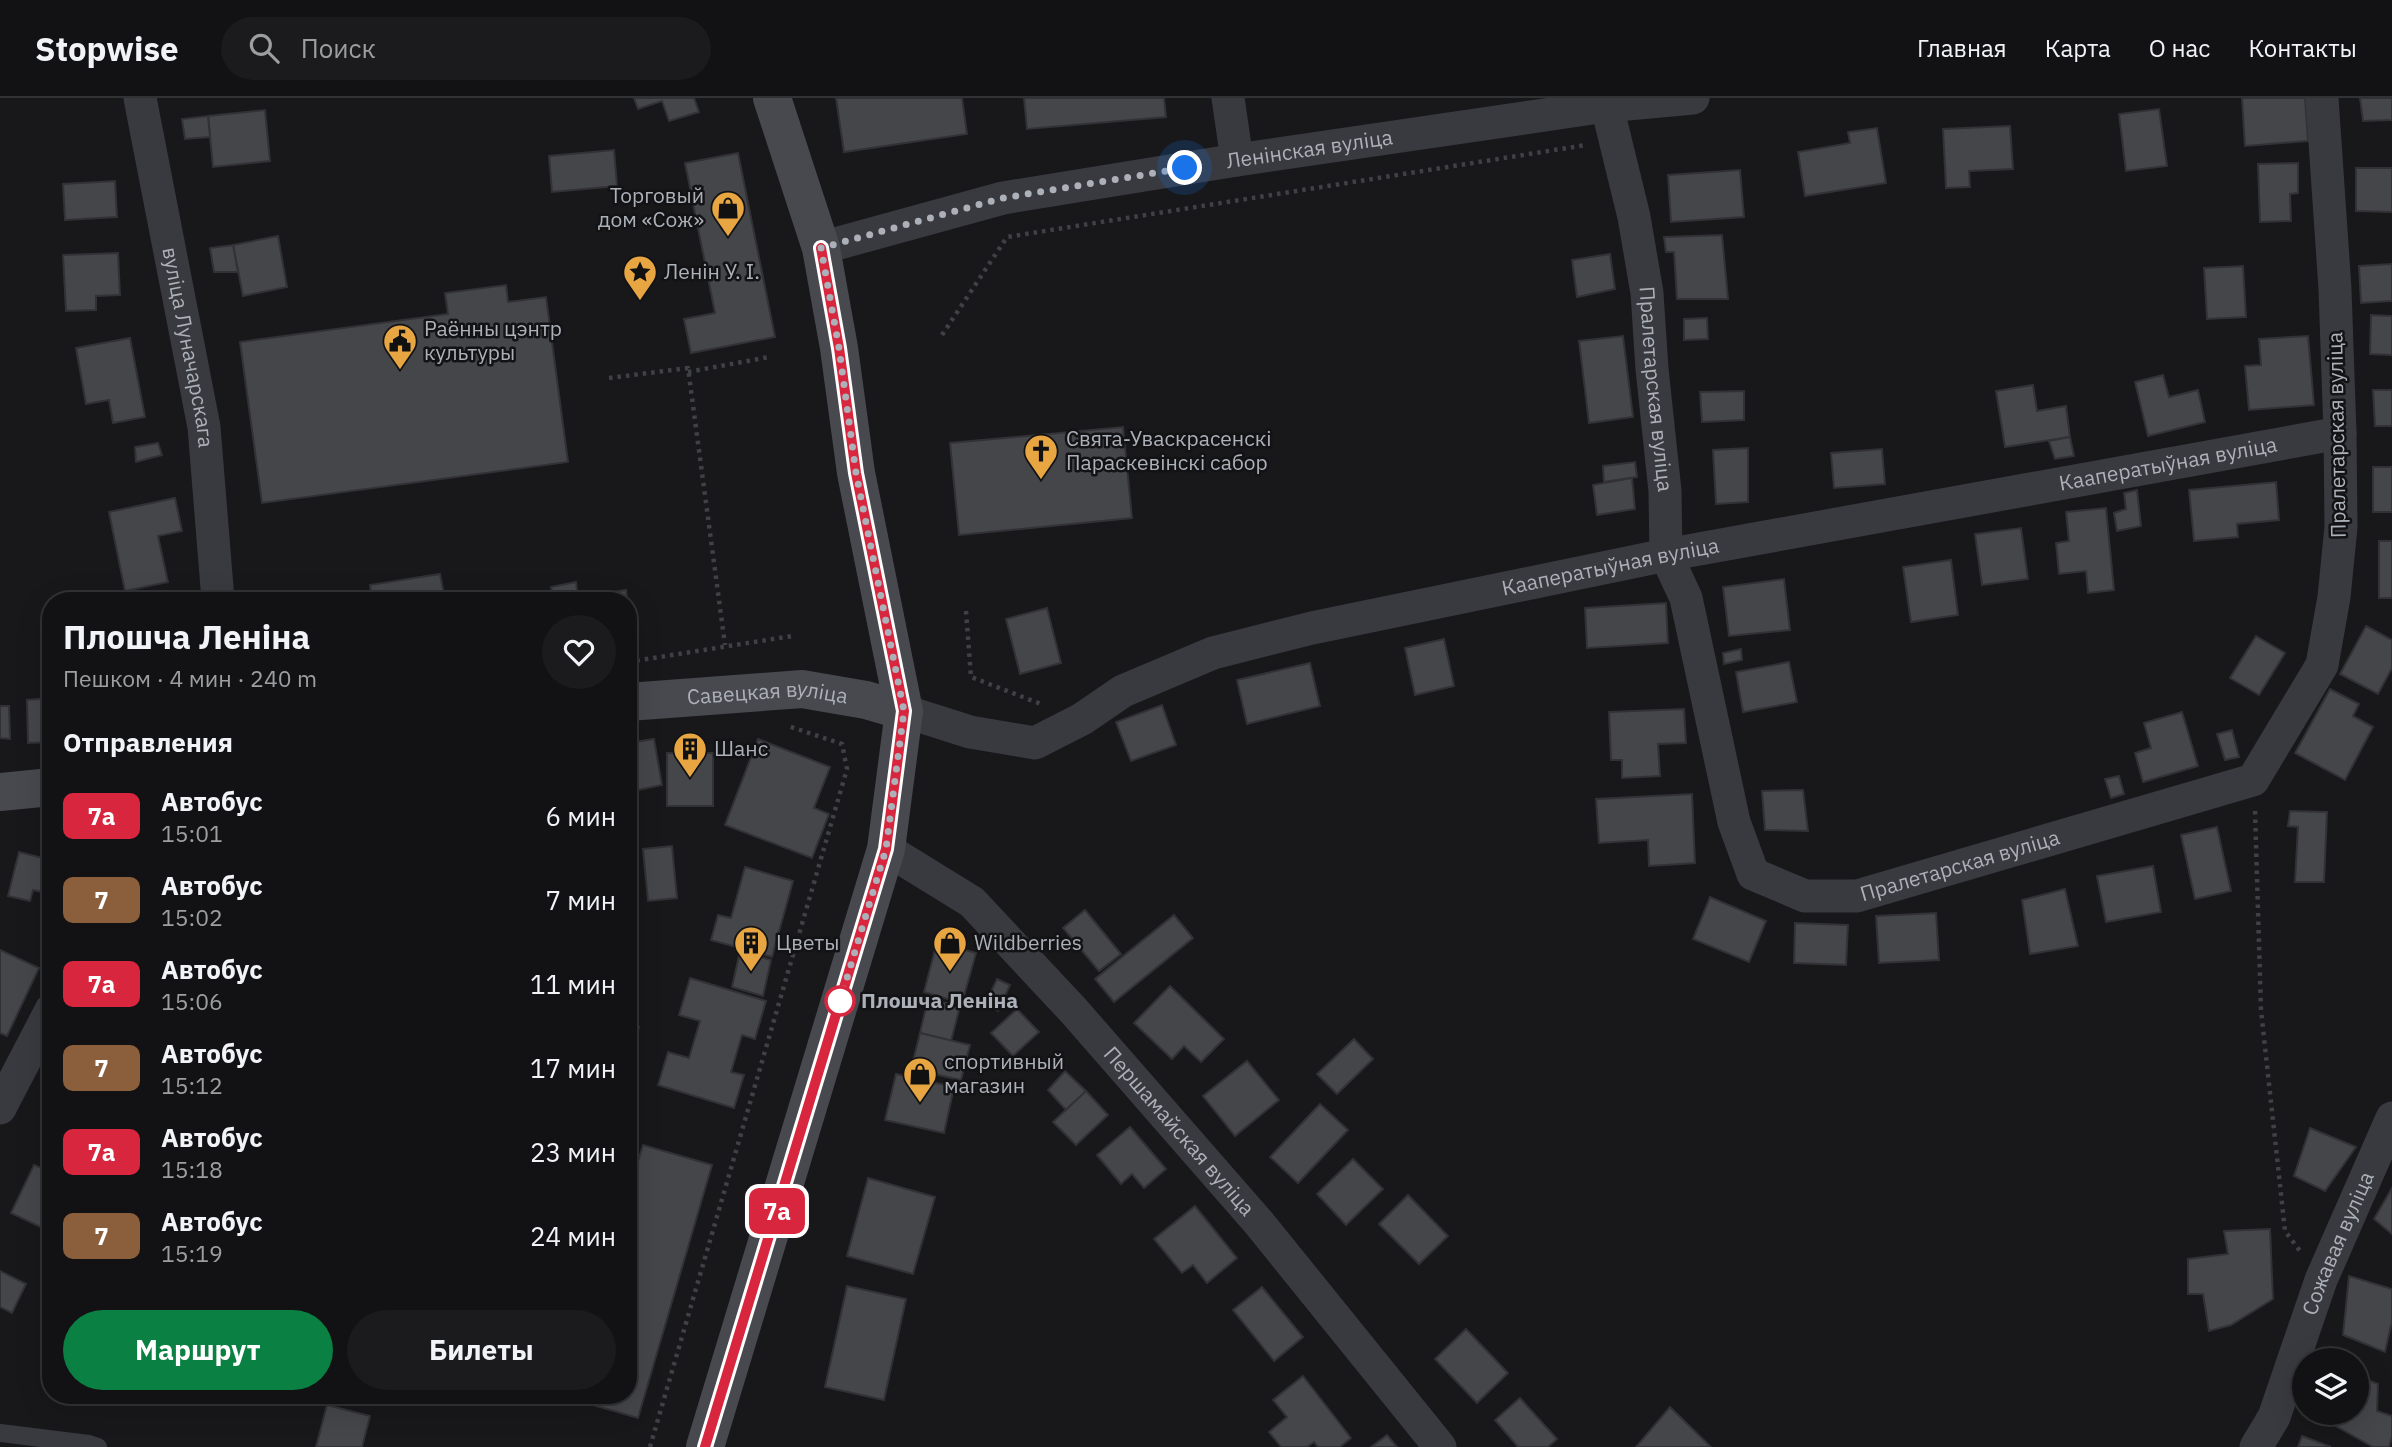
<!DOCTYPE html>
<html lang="ru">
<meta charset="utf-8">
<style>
body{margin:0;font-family:"IBM Plex Sans",sans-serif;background:#1b1b1d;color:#f1f3f6;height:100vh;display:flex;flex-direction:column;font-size:26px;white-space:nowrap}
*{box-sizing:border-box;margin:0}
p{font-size:23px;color:#9c9ea0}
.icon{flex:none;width:38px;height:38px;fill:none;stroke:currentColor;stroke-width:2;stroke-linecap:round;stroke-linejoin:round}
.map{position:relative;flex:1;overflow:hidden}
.panel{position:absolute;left:42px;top:494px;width:595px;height:812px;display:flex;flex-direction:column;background:#121214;border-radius:28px;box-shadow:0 7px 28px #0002,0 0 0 2px #313234}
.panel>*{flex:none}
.badge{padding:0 14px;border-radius:10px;font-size:24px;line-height:46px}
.controls{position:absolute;left:2292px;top:1250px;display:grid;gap:14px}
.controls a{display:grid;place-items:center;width:77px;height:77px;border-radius:50%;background:#121214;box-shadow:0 7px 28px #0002,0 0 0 2px #313234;font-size:35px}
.you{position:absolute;width:35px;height:35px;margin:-18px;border:5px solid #fff;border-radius:50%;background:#1a73e8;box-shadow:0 0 0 10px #1a73e833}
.map>.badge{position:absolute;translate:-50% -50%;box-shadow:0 0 0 4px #fff}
h2{padding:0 21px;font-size:26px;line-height:63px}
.round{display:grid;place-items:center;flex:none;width:74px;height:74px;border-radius:37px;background:#1b1b1d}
.head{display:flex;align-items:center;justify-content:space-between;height:119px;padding:0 21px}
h1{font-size:33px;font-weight:800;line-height:52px}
.cta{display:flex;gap:14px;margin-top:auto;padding:14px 21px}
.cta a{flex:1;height:80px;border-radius:42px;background:#0b8043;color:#fff;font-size:28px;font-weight:800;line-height:80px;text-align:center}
.cta a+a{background:#1b1b1d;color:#f1f3f6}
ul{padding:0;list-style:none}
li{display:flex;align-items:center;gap:21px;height:84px;padding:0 21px}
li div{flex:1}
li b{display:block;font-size:26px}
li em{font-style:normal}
li .badge{min-width:77px;font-weight:700;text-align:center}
header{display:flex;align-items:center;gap:42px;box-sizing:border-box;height:98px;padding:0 35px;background:#121214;border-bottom:2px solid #313234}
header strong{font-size:33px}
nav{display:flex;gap:38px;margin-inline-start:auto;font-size:24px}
.search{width:490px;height:63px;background:#1b1b1d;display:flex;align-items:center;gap:18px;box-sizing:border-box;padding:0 24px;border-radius:38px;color:#9c9ea0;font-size:26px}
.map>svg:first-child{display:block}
</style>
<header>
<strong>Stopwise</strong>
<div class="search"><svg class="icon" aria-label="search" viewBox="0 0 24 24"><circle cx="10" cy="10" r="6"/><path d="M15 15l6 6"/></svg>Поиск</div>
<nav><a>Главная</a><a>Карта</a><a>О нас</a><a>Контакты</a></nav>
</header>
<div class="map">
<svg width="2392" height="1349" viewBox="0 0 2392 1349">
<rect width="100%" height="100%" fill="#18181a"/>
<g fill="#45464a" stroke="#323236" stroke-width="2">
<path d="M634,0H694L699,14L669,23L662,3L638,11Z"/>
<path d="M836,0H962L967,36L844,54Z"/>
<path d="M1024,0H1164L1166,19L1027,31Z"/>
<path d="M2242,0H2305L2308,43L2245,48Z"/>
<path d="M2360,0H2392V22L2363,23Z"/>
<path d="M2159,11L2167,68L2126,73L2119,16Z"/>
<path d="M265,12L270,63L213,69L208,18Z"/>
<path d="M208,18L210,39L185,41L182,21Z"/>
<path d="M2010,28L2013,71L1969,73L1970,89L1946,90L1943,31Z"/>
<path d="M1877,30L1886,85L1805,98L1798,54L1850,45L1848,34Z"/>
<path d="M614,52L617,88L552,94L549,58Z"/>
<path d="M738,55L775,239L691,255L684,221L715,215L685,65Z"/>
<path d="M2298,65V95L2290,96L2291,123L2260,124L2258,66Z"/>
<path d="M2356,70H2392V114L2356,113Z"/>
<path d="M1740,72L1744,119L1671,124L1668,77Z"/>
<path d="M115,83L117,119L65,122L63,86Z"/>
<path d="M1722,137L1728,201H1677L1674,154H1666L1664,139Z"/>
<path d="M278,138L287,189L243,198L233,147Z"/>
<path d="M233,147L238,174H214L210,150Z"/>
<path d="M118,155L120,197L96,198V212L66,213L63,157Z"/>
<path d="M1610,156L1615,191L1577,199L1572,162Z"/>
<path d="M2392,166V203L2361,205L2359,168Z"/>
<path d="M2243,168L2246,219L2207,221L2204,170Z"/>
<path d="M506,187L508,204L546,199L568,364L262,405L240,244L448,216L445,195Z"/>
<path d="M2371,217L2392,218V257L2370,256Z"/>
<path d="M1707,220L1708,241L1684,242V221Z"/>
<path d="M1623,238L1633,319L1589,325L1579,243Z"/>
<path d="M2308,238L2314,307L2249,312L2245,268L2261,267L2259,241Z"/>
<path d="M130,240L145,319L113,325L109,302L86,306L76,250Z"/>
<path d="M2163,277L2169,299L2198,292L2205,324L2148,338L2135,284Z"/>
<path d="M2033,287L2037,313L2066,308L2070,339L2005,349L1996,293Z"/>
<path d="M2373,292H2392V328H2375Z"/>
<path d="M1744,293V322L1702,324L1700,294Z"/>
<path d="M1123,329L1132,420L959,437L950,345Z"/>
<path d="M2070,339L2074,358L2055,361L2049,343Z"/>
<path d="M158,345L162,357L136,364L135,349Z"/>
<path d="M1748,350V404L1716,406L1713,352Z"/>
<path d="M1882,351L1885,386L1834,390L1831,355Z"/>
<path d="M1635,364L1637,379L1604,384L1603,368Z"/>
<rect x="2373" y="369" width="19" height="45"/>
<path d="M1632,380L1635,411L1597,417L1593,387Z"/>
<path d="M2276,384L2279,422L2237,426L2238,439L2194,443L2189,392Z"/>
<path d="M2137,392L2141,428L2117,433L2114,415L2126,411L2124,395Z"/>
<path d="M175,400L182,433L158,438L168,484L125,493L109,414Z"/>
<path d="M2106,410L2114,492L2088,495L2086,473L2059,476L2056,445L2069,443L2066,414Z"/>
<path d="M2021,430L2028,481L1982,487L1975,436Z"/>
<rect x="2379" y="443" width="13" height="57"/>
<path d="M1951,462L1958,517L1911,524L1903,469Z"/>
<path d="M440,476L445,502H372L370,487Z"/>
<path d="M1784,481L1790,532L1729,538L1723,489Z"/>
<path d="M576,484L578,500L626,492L627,502H554L551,489Z"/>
<path d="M1666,505L1668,545L1587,550L1585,510Z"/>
<path d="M628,510L635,551L628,552Z"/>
<path d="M1047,510L1061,565L1020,576L1006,521Z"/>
<path d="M2366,528L2392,542V570L2378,596L2340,576Z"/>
<path d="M2256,538L2285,555L2259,597L2230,580Z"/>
<path d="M1444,541L1454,588L1415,597L1405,550Z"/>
<path d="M1741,551L1742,562L1724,566L1723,555Z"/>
<path d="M1789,564L1797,604L1743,614L1736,574Z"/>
<path d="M1310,565L1320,608L1247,626L1237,582Z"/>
<path d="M2330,591L2359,606L2353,618L2373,629L2345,682L2295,655Z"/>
<path d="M51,600V644L28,645L27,602Z"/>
<path d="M1162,607L1176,647L1131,663L1116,624Z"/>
<path d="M0,608H9L10,641L0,640Z"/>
<path d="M1684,611L1686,645L1658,646L1660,678L1622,680V662H1611L1609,614Z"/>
<path d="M2182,614L2198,668L2143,684L2135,655L2151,650L2144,625Z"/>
<path d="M2232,632L2239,659L2225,662L2217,636Z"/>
<path d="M654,641L662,687L628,694V645Z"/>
<path d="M758,641L830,669L814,710L829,716L812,760L725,727Z"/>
<rect x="667" y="655" width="46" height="53"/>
<path d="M2119,678L2124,696L2111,700L2105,681Z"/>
<path d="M1803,692L1808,733L1765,732L1762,693Z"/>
<path d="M1692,696L1695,765L1649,768L1648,742L1599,745L1596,701Z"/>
<path d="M2290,713L2327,714L2324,784H2295L2298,729L2288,728Z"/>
<path d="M2217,729L2231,793L2195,801L2181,737Z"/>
<path d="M672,748L677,800L648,803L643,751Z"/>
<path d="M19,754L51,762V796L33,792L30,803L8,798Z"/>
<path d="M2153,768L2161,814L2106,824L2097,778Z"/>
<path d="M745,769L793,783L772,859L711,842L718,817L731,820Z"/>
<path d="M2065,791L2078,848L2030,856L2022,802Z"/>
<path d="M1710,799L1766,823L1749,864L1693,841Z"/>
<path d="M1085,812L1121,856L1099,873L1063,830Z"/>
<path d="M1936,815L1939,862L1879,865L1876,818Z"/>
<path d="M1174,817L1193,840L1114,904L1095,881Z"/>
<path d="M1795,825L1848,827L1846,867L1794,865Z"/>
<path d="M937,844L976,855L962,905L924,894Z"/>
<path d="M0,852L39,870L7,938L0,935Z"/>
<path d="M740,853L771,862L763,898L732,889Z"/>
<path d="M690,880L766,903L755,941L742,937L731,974L744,977L734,1010L658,987L668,954L689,960L700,923L679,917Z"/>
<path d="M997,881L1010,887L998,913L985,907Z"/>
<path d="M1170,888L1224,941L1201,964L1184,948L1172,961L1134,925Z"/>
<path d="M928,901L960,908L951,943L920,935Z"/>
<path d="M1017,911L1039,934L1013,958L991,935Z"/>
<path d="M628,925L639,929L628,959Z"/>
<path d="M920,935L970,947L961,982L911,971Z"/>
<path d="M1354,941L1373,961L1337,996L1317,976Z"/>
<path d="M1247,963L1279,1002L1235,1038L1203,998Z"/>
<path d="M1065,973L1086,993L1066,1012L1048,992Z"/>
<path d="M896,976L954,989L944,1035L885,1022Z"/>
<path d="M1086,993L1108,1017L1076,1047L1053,1024Z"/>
<path d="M1320,1006L1348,1032L1298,1085L1270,1059Z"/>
<path d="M1130,1029L1166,1071L1144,1090L1132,1076L1121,1086L1097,1057Z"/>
<path d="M2310,1030L2356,1049L2325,1093L2294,1078Z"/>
<path d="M643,1047L712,1067L638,1320L569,1300L570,1297H628V1097Z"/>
<path d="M1353,1061L1383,1091L1346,1127L1317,1096Z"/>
<path d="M34,1067L51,1074V1134L11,1115Z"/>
<path d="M868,1080L935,1099L913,1176L847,1158Z"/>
<path d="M2392,1090V1136L2374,1121Z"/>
<path d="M1408,1097L1448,1138L1419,1166L1379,1126Z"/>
<path d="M1195,1108L1237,1160L1207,1185L1193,1167L1182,1175L1154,1141Z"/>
<path d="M2270,1131L2273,1201L2231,1227L2209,1233L2203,1196H2188V1161L2228,1156L2224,1133Z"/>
<path d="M0,1173L26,1186L12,1215L0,1209Z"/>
<path d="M2349,1178L2392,1191V1223L2385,1254L2343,1237Z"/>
<path d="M847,1188L906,1201L884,1302L825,1289Z"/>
<path d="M1262,1189L1303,1239L1274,1263L1233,1212Z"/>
<path d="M1466,1231L1508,1275L1477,1305L1435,1261Z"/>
<path d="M1303,1278L1351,1340L1340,1349H1318L1314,1344L1307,1349H1281L1269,1334L1287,1319L1273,1302Z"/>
<path d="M2357,1278L2378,1286L2377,1313L2392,1318V1338L2389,1349H2373L2311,1314H2357Z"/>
<path d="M1520,1300L1557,1341L1548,1349H1518L1495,1322Z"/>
<path d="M327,1307L370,1318L362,1349H316Z"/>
<path d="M1670,1309L1711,1349H1636Z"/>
<path d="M1387,1337L1397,1349H1371Z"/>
<path d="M2302,1338L2331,1349H2298Z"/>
</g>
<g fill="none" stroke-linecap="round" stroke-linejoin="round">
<g stroke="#3f4146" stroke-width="4.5" stroke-dasharray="3.5 5" stroke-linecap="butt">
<path d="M942,237L1007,139L1586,47"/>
<path d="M688,274L769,259"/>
<path d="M609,280L688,270L725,547"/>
<path d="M966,513L971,579L1041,606"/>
<path d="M628,564L792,538"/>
<path d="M2255,713L2261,912L2285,1133L2300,1153"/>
<path d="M650,1349L847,671L842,646L788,628"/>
</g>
<path stroke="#393a3f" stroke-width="18" d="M0,1335L89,1346L98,1349"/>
<g stroke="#393a3f" stroke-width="33">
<path id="s1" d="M140,0L204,329L218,502"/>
<path d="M1228,0L1237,62"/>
<path id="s2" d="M1605,0L1634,119L1647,195L1652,271L1665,393L1666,457L1686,500L1734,724L1753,776L1805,798H1857L2253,682L2322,567L2334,499L2341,429L2340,335L2335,191L2322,0"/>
<path id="s3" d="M821,150L1003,100L1237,62L1606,8L1693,0"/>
<path id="s4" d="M904,613L970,634L1035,645L1082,621L1123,593L1213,555L1312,530L1666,457L2340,335"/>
<path id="s5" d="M886,751L972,804L1073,912L1259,1125L1440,1349"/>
<path d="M0,1010L51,912"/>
<path id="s6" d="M2256,1349L2274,1319L2321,1182L2392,1020"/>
</g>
<g stroke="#47494f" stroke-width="38">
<path id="s7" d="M628,604L802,591L866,602L904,613"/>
<path d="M0,694L51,689"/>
<path d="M705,1349L886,751L904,613L856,375L839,250L821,150L772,0"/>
</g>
</g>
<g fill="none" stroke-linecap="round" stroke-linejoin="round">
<g stroke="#fff" stroke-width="16">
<path id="line" d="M705,1349L886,751L904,613L856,375L839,250L821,150"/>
</g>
<use href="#line" stroke="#d7263d" stroke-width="10"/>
<path stroke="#abb0b9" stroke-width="7" stroke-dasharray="0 12.6" d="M840,903L886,751L904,613L856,375L839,250L821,150L1003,100L1185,70"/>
</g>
<defs>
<g id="shop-pin" transform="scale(1.75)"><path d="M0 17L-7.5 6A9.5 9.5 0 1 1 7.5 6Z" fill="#e8a642" stroke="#131315"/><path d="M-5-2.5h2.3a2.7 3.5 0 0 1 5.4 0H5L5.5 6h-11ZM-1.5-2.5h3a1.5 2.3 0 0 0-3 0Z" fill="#111"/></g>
<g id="sight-pin" transform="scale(1.75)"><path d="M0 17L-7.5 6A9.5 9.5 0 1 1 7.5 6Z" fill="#e8a642" stroke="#131315"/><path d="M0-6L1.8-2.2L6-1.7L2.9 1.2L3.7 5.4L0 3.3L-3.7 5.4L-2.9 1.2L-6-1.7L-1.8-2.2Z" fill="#111"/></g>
<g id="civic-pin" transform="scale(1.75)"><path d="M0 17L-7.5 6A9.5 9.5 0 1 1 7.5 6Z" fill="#e8a642" stroke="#131315"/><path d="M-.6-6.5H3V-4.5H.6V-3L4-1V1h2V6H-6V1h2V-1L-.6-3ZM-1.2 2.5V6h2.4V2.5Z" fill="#111"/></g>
<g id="church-pin" transform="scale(1.75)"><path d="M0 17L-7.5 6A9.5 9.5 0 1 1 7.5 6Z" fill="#e8a642" stroke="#131315"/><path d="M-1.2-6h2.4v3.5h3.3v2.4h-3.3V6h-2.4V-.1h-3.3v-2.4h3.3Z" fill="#111"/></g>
<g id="building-pin" transform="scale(1.75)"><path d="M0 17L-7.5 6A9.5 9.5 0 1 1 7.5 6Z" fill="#e8a642" stroke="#131315"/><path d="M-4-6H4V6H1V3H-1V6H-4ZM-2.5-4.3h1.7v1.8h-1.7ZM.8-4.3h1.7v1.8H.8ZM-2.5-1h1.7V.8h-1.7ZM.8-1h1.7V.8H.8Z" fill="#111"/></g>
</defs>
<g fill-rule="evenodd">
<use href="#shop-pin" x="728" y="110"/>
<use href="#sight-pin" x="640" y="174"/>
<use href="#civic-pin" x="400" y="243"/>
<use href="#church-pin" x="1041" y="353"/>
<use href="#building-pin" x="690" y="651"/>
<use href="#building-pin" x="751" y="845"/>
<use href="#shop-pin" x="950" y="845"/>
<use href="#shop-pin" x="920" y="976"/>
</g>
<circle fill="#fff" stroke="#d7263d" stroke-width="3.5" cx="840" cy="903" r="14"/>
<g text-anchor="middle" stroke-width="5" stroke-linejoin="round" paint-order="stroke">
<g font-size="21" fill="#abb0b9" stroke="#131315">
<text dy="7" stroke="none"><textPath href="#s3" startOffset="499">Ленінская вуліца</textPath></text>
<text dy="7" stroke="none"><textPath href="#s1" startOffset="254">вуліца Луначарскага</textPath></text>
<text dy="7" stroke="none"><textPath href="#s2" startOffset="296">Пралетарская вуліца</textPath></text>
<text transform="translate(2337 337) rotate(-91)" y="7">Пралетарская вуліца</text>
<text dy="7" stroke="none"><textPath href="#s4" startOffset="1309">Кааператыўная вуліца</textPath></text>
<text dy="7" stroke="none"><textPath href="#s4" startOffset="742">Кааператыўная вуліца</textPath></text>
<text dy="7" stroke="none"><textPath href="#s7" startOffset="140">Савецкая вуліца</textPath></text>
<text dy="7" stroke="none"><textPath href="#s2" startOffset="1010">Пралетарская вуліца</textPath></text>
<text dy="7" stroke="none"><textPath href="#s5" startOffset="410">Першамайская вуліца</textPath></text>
<text dy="7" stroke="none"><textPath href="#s6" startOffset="220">Сожавая вуліца</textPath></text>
</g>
<g font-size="21" fill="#abb0b9" stroke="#131315" text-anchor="start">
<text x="704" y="105" text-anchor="end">Торговый<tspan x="704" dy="24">дом «Сож»</tspan></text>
<text x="664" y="181">Ленін У. І.</text>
<text x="424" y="238">Раённы цэнтр<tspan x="424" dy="24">культуры</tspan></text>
<text x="1066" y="348">Свята-Уваскрасенскі<tspan x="1066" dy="24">Параскевінскі сабор</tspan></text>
<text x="714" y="658">Шанс</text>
<text x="776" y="852">Цветы</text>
<text x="974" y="852">Wildberries</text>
<text x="944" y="971">спортивный<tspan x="944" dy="24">магазин</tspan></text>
</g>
<g font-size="21" font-weight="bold" fill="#abb0b9" stroke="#131315" text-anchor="start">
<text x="861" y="910">Плошча Леніна</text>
</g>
</g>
</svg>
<div class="controls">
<a><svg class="icon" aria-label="layers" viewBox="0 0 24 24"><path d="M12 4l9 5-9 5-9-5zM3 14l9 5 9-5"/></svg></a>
</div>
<div class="you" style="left:1185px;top:70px"></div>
<b class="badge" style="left:777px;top:1113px;background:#d7263d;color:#fff">7а</b>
<section class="panel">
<div class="head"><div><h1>Плошча Леніна</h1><p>Пешком · 4 мин · 240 m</p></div><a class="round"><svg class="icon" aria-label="heart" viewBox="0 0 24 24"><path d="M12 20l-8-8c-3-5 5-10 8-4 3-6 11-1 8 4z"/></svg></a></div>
<h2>Отправления</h2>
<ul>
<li><span class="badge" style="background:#d7263d;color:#fff">7а</span><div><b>Автобус</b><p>15:01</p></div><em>6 мин</em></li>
<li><span class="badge" style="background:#8b5e3c;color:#fff">7</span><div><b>Автобус</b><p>15:02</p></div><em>7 мин</em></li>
<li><span class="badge" style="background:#d7263d;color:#fff">7а</span><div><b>Автобус</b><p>15:06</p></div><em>11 мин</em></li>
<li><span class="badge" style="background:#8b5e3c;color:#fff">7</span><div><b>Автобус</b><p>15:12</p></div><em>17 мин</em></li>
<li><span class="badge" style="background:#d7263d;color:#fff">7а</span><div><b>Автобус</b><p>15:18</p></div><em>23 мин</em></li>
<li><span class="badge" style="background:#8b5e3c;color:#fff">7</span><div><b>Автобус</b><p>15:19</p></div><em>24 мин</em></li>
</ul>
<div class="cta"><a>Маршрут</a><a>Билеты</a></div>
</section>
</div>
